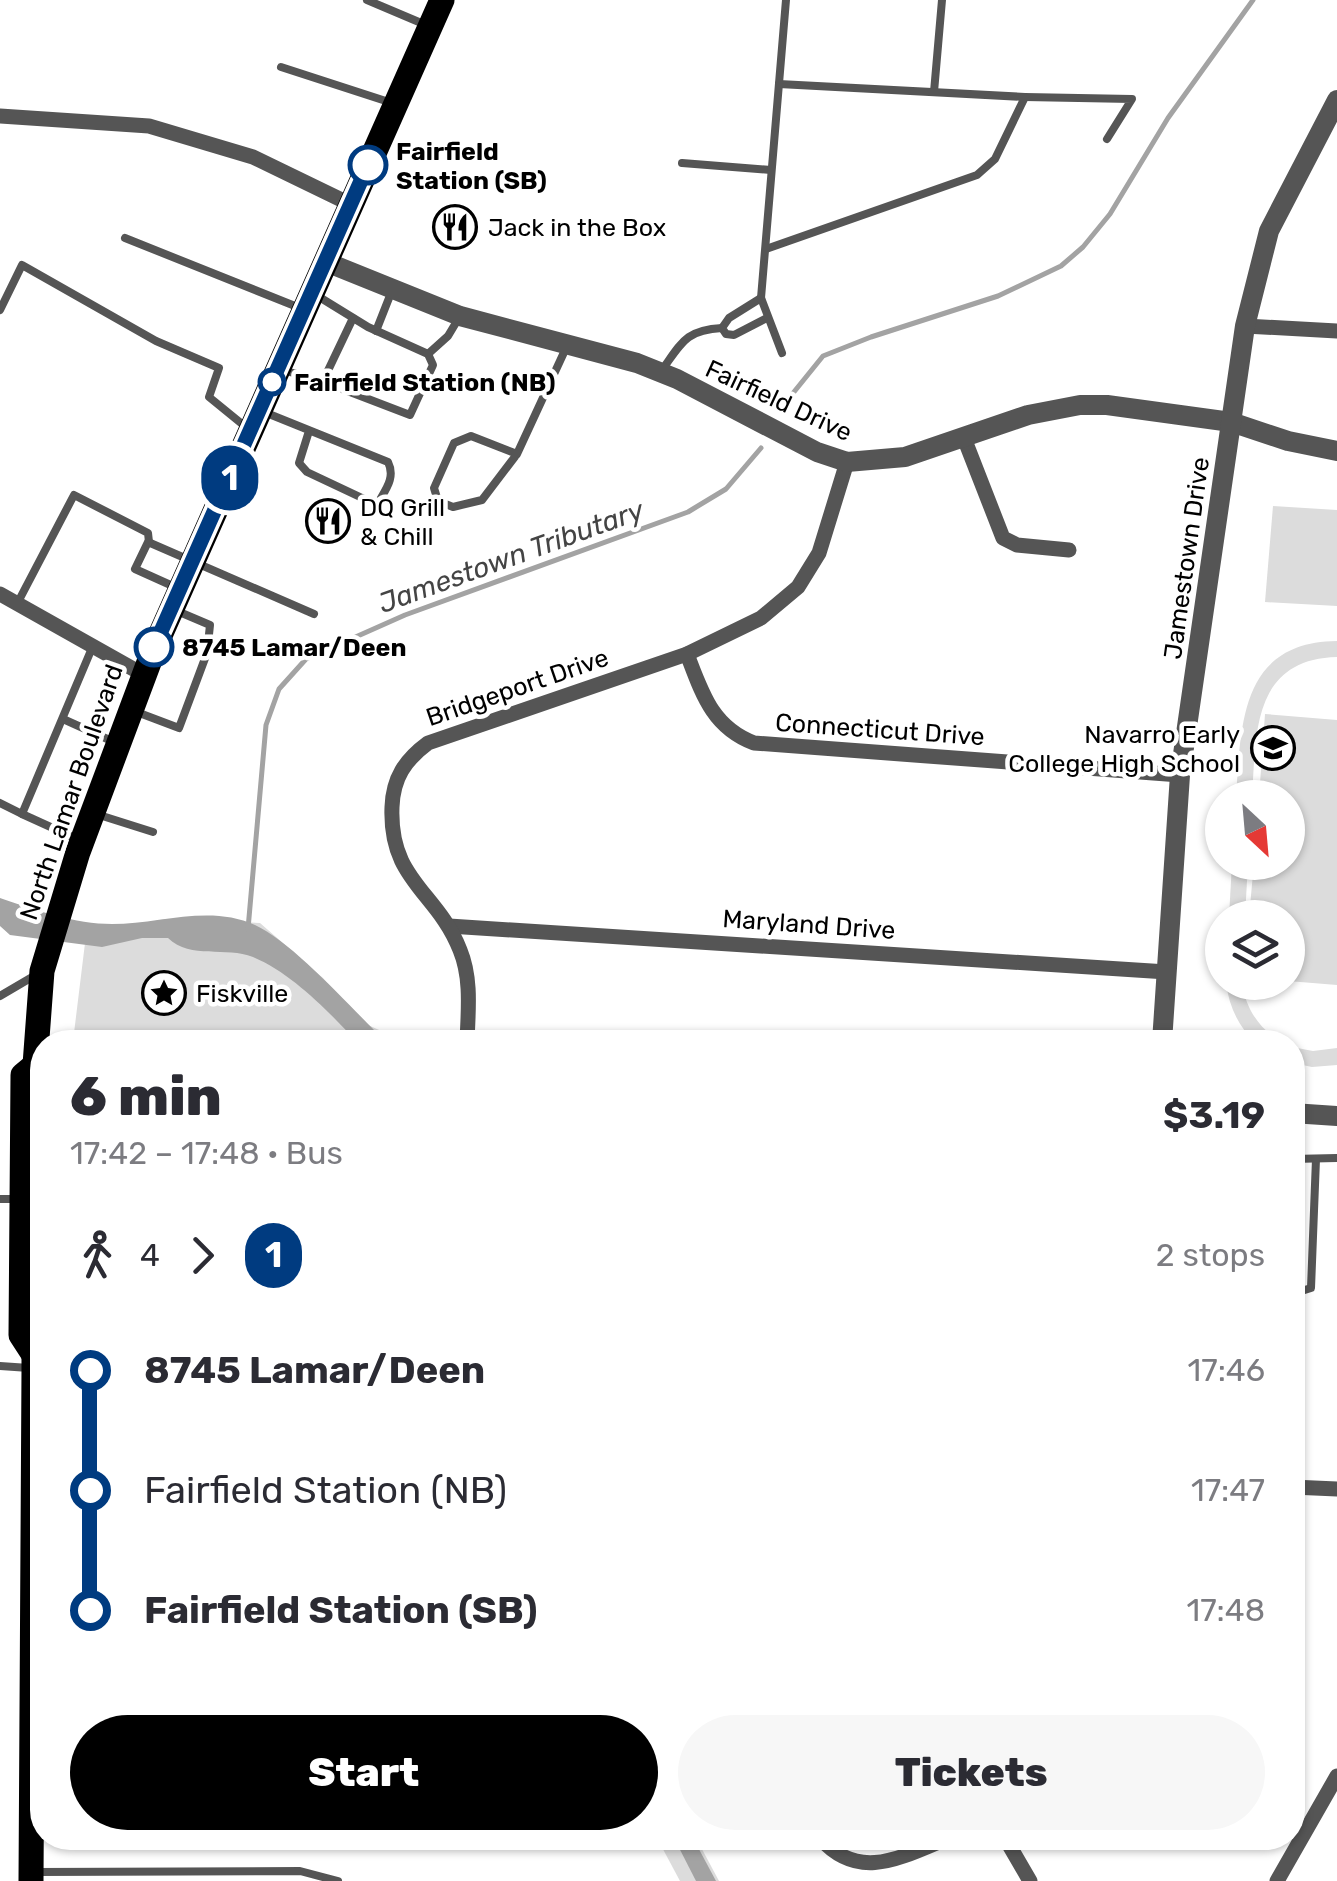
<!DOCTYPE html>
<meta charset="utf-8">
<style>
body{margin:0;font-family:Rubik,sans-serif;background:#f7f7f7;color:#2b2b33;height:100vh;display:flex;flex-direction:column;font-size:38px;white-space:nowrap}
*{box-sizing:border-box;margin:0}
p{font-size:32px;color:#7c7c81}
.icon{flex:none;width:55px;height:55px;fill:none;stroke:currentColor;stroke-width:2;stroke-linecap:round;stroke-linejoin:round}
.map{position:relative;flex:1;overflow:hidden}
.details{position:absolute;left:30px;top:1030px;width:1275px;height:820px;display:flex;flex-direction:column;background:#fff;border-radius:40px;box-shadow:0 2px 8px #0004}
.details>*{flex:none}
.badge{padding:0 20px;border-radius:32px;font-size:35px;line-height:65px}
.needle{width:65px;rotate:154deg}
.controls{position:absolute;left:1205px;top:780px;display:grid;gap:20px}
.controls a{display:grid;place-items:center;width:100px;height:100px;border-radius:50%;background:#fff;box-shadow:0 2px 8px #0004;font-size:50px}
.map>.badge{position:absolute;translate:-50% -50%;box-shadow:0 0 0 5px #fff}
.legs{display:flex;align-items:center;gap:15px;height:110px;padding:0 40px;font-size:32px}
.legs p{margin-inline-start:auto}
.headline{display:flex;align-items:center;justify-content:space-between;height:170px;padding:0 40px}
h1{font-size:55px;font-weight:800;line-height:75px}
.cta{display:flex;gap:20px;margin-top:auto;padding:20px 40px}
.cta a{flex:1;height:115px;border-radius:60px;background:#000;color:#fff;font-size:40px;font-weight:800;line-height:115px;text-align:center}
.cta a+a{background:#f7f7f7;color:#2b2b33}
ul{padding:0 40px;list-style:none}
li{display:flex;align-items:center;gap:35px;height:120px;font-size:38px}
li i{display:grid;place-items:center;width:15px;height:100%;margin:0 12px;background:currentColor}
li i::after{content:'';width:25px;height:25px;margin:-12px;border:8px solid;border-radius:50%;background:#fff}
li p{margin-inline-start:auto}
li:first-child i{background:linear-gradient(#0000 50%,currentColor 0)}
li:last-child i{background:linear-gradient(currentColor 50%,#0000 0)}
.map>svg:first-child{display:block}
</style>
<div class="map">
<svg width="1337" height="1881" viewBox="0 0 1337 1881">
<rect width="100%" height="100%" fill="#fff"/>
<g fill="#dcdcdc">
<path d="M1273,506L1337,510V606L1265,602Z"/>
<path d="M1337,641V657C1252,659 1256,735 1252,797H1236C1241,725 1240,642 1337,641Z"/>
<path d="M1265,714L1337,720V985L1288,981V918L1249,917L1254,863L1288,862V798L1259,797Z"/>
<path d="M1232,863H1248L1245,917H1229Z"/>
<path d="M165,919L260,923L323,978L359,1021L406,1042L83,1037L74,1033L86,935Z"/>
<path d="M1226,983H1242C1246,1009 1259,1029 1282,1042H1255C1238,1026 1229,1006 1226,983Z"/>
<path d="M1292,1047L1313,1051L1337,1048V1065L1312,1067L1293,1063Z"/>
<path d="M657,1838H696L719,1881H680Z"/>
</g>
<g fill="#a3a3a3">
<path d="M0,898C34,910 76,924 112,924C159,924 210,904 255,925C293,942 354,1011 386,1042H357C329,1012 292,973 253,957C226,946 191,960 168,938H142L102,947L10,935L0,926Z"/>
<path d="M674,1838H693L716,1881H696Z"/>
</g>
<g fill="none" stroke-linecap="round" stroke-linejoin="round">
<g stroke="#a3a3a3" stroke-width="5">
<path d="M781,408L823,356L871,337L998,296L1061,266L1083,247L1110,214L1168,118L1253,0"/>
<path d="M248,929L266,725L279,689L306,659L405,615L688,512L726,489L761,448"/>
</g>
<g stroke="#555" stroke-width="8">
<path d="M367,0L426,25"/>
<path d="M281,67L392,103"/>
<path d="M934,92L942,0"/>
<path d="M1025,97L1132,99L1107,139"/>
<path d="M682,163L771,170"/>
<path d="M125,238L300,308"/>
<path d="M766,249L977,175L995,159L1025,97L779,84"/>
<path d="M761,298L729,318L722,328L726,334L734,335L767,318"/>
<path d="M0,310L22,265L156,341L219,368L209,397L247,428"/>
<path d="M376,331L391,293"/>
<path d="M782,353L761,298L786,0"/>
<path d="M428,354L448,336L460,316"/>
<path d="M282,370L316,379L410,415L433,365L428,354L368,327L316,295"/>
<path d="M662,370C682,342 686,330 722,328"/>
<path d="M323,381L353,318"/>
<path d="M264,412L388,462C396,478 385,490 377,505L307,472L299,463L309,431"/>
<path d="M517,454L471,436L454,443L434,488L438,501L453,507L482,500L517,454L566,348"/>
<path d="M175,587L135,569L148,542L314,614"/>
<path d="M17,604L74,495L148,533L149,542"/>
<path d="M134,711L179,728L207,653L210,625L177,611"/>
<path d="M63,719L114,742"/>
<path d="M0,803L22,814"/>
<path d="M96,814L153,832"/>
<path d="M77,839L22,814L92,648"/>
<path d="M0,996L34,976"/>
<path d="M1292,1159L1337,1158"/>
<path d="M0,1199H16"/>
<path d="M1292,1294L1311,1288L1316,1159"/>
<path d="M0,1366L29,1368"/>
<path d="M36,1872L300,1871L338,1881"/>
</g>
<g stroke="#555" stroke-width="15">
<path d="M0,116L149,126L253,157L350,204"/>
<path d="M1245,326L1337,331"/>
<path d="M964,438L1003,538L1017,545L1069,550"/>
<path d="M0,594L144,675"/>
<path d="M687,654C702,693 712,727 754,743L1180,775"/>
<path d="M449,926L1167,972"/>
<path d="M467,1042C468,1012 472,979 460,950C437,891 389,881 392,807C393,778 405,760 428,743L687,654L761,618L798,587L819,553L847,462"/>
<path d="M1292,1487L1337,1489"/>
<path d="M820,1838C858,1881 898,1859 948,1838"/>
<path d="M1005,1838L1030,1881"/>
<path d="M1277,1881L1337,1776"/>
</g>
<g stroke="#555" stroke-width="20">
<path d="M326,262L460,316L637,363L677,379L817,452L847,462L905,457L1028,415L1080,405H1107L1231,422L1288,441L1337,451"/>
<path d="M1162,1042L1180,775L1245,326L1269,231L1337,100"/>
<path d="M1292,1113L1337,1116"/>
</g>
<g stroke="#000" stroke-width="25">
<path d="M42,1073L35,1065L42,971L78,852L154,649L442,0"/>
<path d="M34,1355L21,1335L23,1075L35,1065"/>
<path d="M31,1881L34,1369V1355L42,1342"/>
</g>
</g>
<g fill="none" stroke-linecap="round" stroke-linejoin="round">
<g stroke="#fff" stroke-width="22">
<path id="line-1" d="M154,647L368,165"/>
</g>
<use href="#line-1" stroke="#003b80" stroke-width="15"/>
</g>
<defs>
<g id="restaurant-ring" transform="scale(2.25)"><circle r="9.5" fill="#fff" stroke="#000" stroke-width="1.5"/><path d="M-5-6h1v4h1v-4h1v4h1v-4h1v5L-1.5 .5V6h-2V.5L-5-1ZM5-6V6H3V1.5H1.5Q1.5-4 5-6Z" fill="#000"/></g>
<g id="school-ring" transform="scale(2.25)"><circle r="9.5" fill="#fff" stroke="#000" stroke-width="1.5"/><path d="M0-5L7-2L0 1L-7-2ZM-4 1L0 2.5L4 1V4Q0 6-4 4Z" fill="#000"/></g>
<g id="sight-ring" transform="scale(2.25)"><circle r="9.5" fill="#fff" stroke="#000" stroke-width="1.5"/><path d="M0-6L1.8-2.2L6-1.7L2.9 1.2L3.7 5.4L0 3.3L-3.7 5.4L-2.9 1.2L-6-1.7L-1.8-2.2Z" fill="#000"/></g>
</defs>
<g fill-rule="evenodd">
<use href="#restaurant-ring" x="455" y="227"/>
<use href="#restaurant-ring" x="328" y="521"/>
<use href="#school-ring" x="1273" y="748"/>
<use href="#sight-ring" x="164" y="993"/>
</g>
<g fill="#fff" stroke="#003b80" stroke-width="5">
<circle cx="368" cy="165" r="18"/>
<circle cx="272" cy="382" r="12"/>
<circle cx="154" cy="647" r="18"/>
</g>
<g text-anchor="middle" stroke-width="9" stroke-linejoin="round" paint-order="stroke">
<g font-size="25" font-weight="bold" fill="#000" stroke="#fff" text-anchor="start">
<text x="396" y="160">Fairfield<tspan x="396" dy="29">Station (SB)</tspan></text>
<text x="294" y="391">Fairfield Station (NB)</text>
<text x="182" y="656">8745 Lamar/Deen</text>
</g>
<g font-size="25" fill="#000" stroke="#fff" text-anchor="start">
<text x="488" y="236">Jack in the Box</text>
<text x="360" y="516">DQ Grill<tspan x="360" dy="29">&amp; Chill</tspan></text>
<text x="1240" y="743" text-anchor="end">Navarro Early<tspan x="1240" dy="29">College High School</tspan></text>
<text x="196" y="1002">Fiskville</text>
</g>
<g font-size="25" fill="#000" stroke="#fff">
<text transform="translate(779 400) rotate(25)" y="9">Fairfield Drive</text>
<text transform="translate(1186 558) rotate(-82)" y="9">Jamestown Drive</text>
<text transform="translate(517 687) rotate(-19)" y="9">Bridgeport Drive</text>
<text transform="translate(880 729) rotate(4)" y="9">Connecticut Drive</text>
<text transform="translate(71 792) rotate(-71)" y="9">North Lamar Boulevard</text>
<text transform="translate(809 924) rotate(4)" y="9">Maryland Drive</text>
</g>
<g font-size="28" font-style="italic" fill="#444" stroke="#fff">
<text transform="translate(511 556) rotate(-20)" y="10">Jamestown Tributary</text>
</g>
</g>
</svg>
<div class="controls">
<a><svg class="needle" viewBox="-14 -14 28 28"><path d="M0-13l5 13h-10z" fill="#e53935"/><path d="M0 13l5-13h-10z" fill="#7c7c81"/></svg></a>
<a><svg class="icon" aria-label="layers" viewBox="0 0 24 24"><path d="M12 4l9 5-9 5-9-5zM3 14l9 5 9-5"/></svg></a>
</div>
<b class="badge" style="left:230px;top:478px;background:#003b80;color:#fff">1</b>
<section class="details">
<div class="headline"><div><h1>6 min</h1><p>17:42 – 17:48 · Bus</p></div><b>$3.19</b></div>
<div class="legs"><svg class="icon" aria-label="walk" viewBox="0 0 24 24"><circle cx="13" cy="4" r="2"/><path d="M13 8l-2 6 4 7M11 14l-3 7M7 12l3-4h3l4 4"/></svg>4<svg class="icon" aria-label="forward" viewBox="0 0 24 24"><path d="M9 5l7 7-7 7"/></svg><b class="badge" style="background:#003b80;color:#fff">1</b><p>2 stops</p></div>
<ul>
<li><i style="color:#003b80"></i><b>8745 Lamar/Deen</b><p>17:46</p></li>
<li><i style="color:#003b80"></i><span>Fairfield Station (NB)</span><p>17:47</p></li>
<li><i style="color:#003b80"></i><b>Fairfield Station (SB)</b><p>17:48</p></li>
</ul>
<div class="cta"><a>Start</a><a>Tickets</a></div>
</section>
</div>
